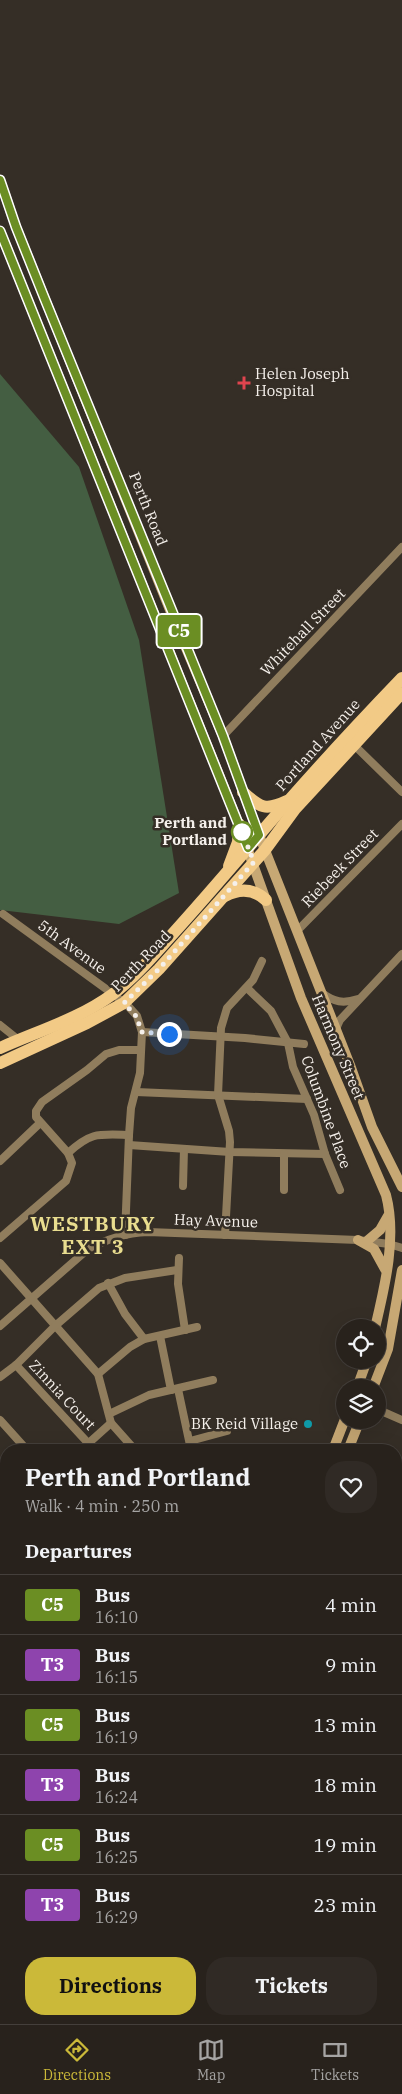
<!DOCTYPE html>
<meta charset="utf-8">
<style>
body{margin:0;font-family:"IBM Plex Serif",serif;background:#302a25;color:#f1f3f6;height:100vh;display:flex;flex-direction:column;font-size:19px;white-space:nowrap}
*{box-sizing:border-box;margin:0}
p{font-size:16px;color:#a5a4a3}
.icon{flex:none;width:28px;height:28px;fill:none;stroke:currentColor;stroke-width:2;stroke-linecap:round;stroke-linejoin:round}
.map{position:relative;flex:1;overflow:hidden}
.details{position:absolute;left:0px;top:1444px;width:402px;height:581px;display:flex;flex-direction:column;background:#28221c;border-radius:20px 20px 0 0;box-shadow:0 5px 20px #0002,0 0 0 1px #443f3b}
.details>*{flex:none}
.badge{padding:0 10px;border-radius:4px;font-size:18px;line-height:32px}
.buttons{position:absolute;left:336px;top:1319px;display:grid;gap:10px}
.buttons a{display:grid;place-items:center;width:50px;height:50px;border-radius:50%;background:#28221c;box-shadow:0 5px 20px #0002,0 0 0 1px #443f3b;font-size:25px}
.you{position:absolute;width:25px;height:25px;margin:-12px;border:4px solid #fff;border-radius:50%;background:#1a73e8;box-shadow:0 0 0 8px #1a73e833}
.map>.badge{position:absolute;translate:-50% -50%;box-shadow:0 0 0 2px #fff}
h2{padding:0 25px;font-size:19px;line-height:45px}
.round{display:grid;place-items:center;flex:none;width:52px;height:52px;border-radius:20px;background:#302a25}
.head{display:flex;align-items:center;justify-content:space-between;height:85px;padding:0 25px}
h1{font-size:24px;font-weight:800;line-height:38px}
.action{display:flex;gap:10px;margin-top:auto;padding:10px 25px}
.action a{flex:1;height:58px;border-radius:20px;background:#cbb939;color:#111;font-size:20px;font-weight:800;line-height:58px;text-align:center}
.action a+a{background:#302a25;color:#f1f3f6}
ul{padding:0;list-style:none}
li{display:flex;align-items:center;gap:15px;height:60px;padding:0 25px;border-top:1px solid #443f3b}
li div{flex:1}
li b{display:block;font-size:19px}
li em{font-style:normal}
li .badge{min-width:55px;font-weight:700;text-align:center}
.tabs{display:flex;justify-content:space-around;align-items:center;height:70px;border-top:1px solid #443f3b;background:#28221c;font-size:14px;color:#a5a4a3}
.tabs a{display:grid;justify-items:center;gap:2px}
.tabs .current{color:#cbb939}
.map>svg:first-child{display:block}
</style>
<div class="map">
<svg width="402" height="2024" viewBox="0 0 402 2024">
<rect width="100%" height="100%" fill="#352e26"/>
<path fill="#445e42" d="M0,374L79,467L139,640L179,893L119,924L0,910Z"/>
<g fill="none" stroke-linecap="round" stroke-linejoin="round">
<g stroke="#907d5d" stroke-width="8">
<path d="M223,736L402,547"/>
<path d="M352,743L402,792"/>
<path d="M3,914L113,994L128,1006L137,1016L142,1032L140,1073L131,1108L129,1135L125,1235"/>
<path d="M297,931L402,824"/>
<path d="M247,988L271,1011L288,1043L293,1067L314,1115L325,1154L340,1190"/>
<path d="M322,993C334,1002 343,1004 358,999"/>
<path d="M0,1025L20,1041"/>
<path d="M336,1029L340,1020L402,954"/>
<path d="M142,1032L245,1038L304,1044"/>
<path d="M136,1092L307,1099"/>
<path d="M129,1145L230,1152L325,1154"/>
<path d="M68,1153L36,1117V1111L42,1102L87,1070L106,1054L119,1050H141"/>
<path d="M0,1161L40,1123"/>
<path d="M183,1186L184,1149"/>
<path d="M284,1190V1154"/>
<path d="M225,1235L230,1142L229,1131L218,1095L221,1028L227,1008L253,980L262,961"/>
<path d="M0,1238L66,1181L72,1163L68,1153C91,1132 98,1134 129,1135"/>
<path d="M179,1258L178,1284L185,1330"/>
<path d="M0,1263L98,1374L111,1423L135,1450"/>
<path d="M108,1283L125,1314L144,1339"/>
<path d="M0,1326L87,1250C106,1239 125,1233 148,1232L358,1240L389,1244L402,1248"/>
<path d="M160,1336L171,1390"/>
<path d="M16,1365L88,1443"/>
<path d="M98,1374L130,1347L144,1339L197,1327"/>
<path d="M0,1377L16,1365L55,1326L99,1288L125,1278L177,1270"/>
<path d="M178,1389L191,1450"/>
<path d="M379,1410L402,1420"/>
<path d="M109,1414L149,1395L213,1380"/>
<path d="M0,1420L27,1450"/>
<path d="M190,1441L227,1431"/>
<path d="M81,1450L111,1423"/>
<path d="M0,1499L6,1506"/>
<path d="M396,1513L402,1499"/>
<path d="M0,1533L6,1539"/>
<path d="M396,1581H402"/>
<path d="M0,1614L6,1621"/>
<path d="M0,1652L6,1647"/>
<path d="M0,1663L6,1670"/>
<path d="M0,1731L6,1739"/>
<path d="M396,1758H402"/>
<path d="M0,1792L6,1787"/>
<path d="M0,1797L6,1805"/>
<path d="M0,1878L6,1885"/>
<path d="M396,1900L402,1917"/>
<path d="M396,1979L402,1975"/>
<path d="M0,1981L6,1976"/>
<path d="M58,2019L63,2024"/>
<path d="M121,2019L126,2024"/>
<path d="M188,2019L193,2024"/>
<path d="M257,2019L262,2024"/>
<path d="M103,2024L109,2019"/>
<path d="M337,2024L343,2019"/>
</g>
<g stroke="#c7a874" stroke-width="10">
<path d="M0,180L16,227L172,615L223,736L259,835L350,1065L372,1127L402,1187"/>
<path d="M0,231L236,817L301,998L386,1195C397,1237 385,1286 375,1328"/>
<path d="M358,1240L374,1249L385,1269"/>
<path d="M367,1241L380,1230L388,1216"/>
<path d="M357,1388L367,1360"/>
<path d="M373,1388L388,1349L402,1270"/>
<path d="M333,1450L345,1419"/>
<path d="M348,1450L360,1420"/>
<path d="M348,2019L350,2024"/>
<path d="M368,2019L370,2024"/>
</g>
<g stroke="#f2ca86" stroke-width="12">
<path d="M243,792C260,808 266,811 287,801"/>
<path d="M229,866L238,842L239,824"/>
<path d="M225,896C240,888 254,889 266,900"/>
<path d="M0,1048C38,1031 79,1019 113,994C134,978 152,957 169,938C200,904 229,870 259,835C305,781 353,729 402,678"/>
<path d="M0,1063L87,1023L124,1003L159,969L265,850L295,809L402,693"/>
</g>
</g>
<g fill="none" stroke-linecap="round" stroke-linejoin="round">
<g stroke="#fff" stroke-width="11">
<path id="line" d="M0,180L16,227L44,297L223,736L259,835L248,848L0,231"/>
</g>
<use href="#line" stroke="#6b8e23" stroke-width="8"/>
<path stroke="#f5f0eb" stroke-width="5" stroke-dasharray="0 9" d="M169,1034L142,1032L136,1016L124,1003L159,969L254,862L242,832"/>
</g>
<path fill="#e0444e" stroke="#352e26" stroke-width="2" d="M241.5 375.5h5v5h5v5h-5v5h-5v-5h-5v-5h5z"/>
<circle fill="#fff" stroke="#6b8e23" stroke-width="2.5" cx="242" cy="832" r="10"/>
<circle fill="#0f9aa8" stroke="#352e26" stroke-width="2" cx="308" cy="1424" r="5"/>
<g text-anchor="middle" stroke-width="5" stroke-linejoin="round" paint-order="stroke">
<g font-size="15" fill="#f5f0eb" stroke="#352e26" text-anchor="start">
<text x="255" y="379">Helen Joseph<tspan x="255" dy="17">Hospital</tspan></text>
<text x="298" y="1429" text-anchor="end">BK Reid Village</text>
</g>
<g font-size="15" fill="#f5f0eb" stroke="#352e26">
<text transform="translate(148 509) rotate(68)" y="5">Perth Road</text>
<text transform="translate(303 632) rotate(-46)" y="5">Whitehall Street</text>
<text transform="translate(318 745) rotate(-48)" y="5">Portland Avenue</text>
<text transform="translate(340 868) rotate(-46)" y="5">Riebeek Street</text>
<text transform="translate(72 947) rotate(36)" y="5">5th Avenue</text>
<text transform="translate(141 961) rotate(-46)" y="5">Perth Road</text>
<text transform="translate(338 1047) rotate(67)" y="5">Harmony Street</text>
<text transform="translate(326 1112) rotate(70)" y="5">Columbine Place</text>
<text transform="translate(216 1221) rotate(2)" y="5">Hay Avenue</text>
<text transform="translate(62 1395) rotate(47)" y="5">Zinnia Court</text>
</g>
<g font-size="15" font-weight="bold" fill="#f5f0eb" stroke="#352e26" text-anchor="end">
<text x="227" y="828">Perth and<tspan x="227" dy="17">Portland</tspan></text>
</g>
<g font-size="20" font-weight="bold" letter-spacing="1" fill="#e9dd8f" stroke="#352e26">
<text x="93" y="1231">WESTBURY<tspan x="93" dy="23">EXT 3</tspan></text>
</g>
</g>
</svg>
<div class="buttons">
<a><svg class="icon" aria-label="locate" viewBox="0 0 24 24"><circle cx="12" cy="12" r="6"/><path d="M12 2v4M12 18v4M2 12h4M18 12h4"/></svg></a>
<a><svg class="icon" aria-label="layers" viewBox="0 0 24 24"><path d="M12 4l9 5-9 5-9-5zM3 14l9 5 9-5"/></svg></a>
</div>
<div class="you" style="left:169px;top:1034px"></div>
<b class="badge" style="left:179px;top:631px;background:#6b8e23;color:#fff">C5</b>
<section class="details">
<div class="head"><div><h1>Perth and Portland</h1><p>Walk · 4 min · 250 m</p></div><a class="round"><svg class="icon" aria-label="heart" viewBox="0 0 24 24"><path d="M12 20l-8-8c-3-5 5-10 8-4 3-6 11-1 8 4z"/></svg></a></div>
<h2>Departures</h2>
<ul>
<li><span class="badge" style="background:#6b8e23;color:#fff">C5</span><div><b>Bus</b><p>16:10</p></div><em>4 min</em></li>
<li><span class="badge" style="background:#8e44ad;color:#fff">T3</span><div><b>Bus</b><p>16:15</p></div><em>9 min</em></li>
<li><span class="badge" style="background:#6b8e23;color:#fff">C5</span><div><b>Bus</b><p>16:19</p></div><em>13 min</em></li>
<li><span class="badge" style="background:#8e44ad;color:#fff">T3</span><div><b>Bus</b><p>16:24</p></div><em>18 min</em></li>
<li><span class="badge" style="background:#6b8e23;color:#fff">C5</span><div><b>Bus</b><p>16:25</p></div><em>19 min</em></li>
<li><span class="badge" style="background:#8e44ad;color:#fff">T3</span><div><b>Bus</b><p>16:29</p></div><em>23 min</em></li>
</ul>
<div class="action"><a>Directions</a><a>Tickets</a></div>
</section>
</div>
<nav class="tabs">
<a class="current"><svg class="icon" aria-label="directions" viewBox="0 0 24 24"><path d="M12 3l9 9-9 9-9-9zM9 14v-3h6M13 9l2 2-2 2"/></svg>Directions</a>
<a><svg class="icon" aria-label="map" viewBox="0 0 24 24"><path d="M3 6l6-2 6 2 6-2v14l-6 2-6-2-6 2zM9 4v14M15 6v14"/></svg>Map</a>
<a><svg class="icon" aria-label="tickets" viewBox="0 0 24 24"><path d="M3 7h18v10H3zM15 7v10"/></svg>Tickets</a>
</nav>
